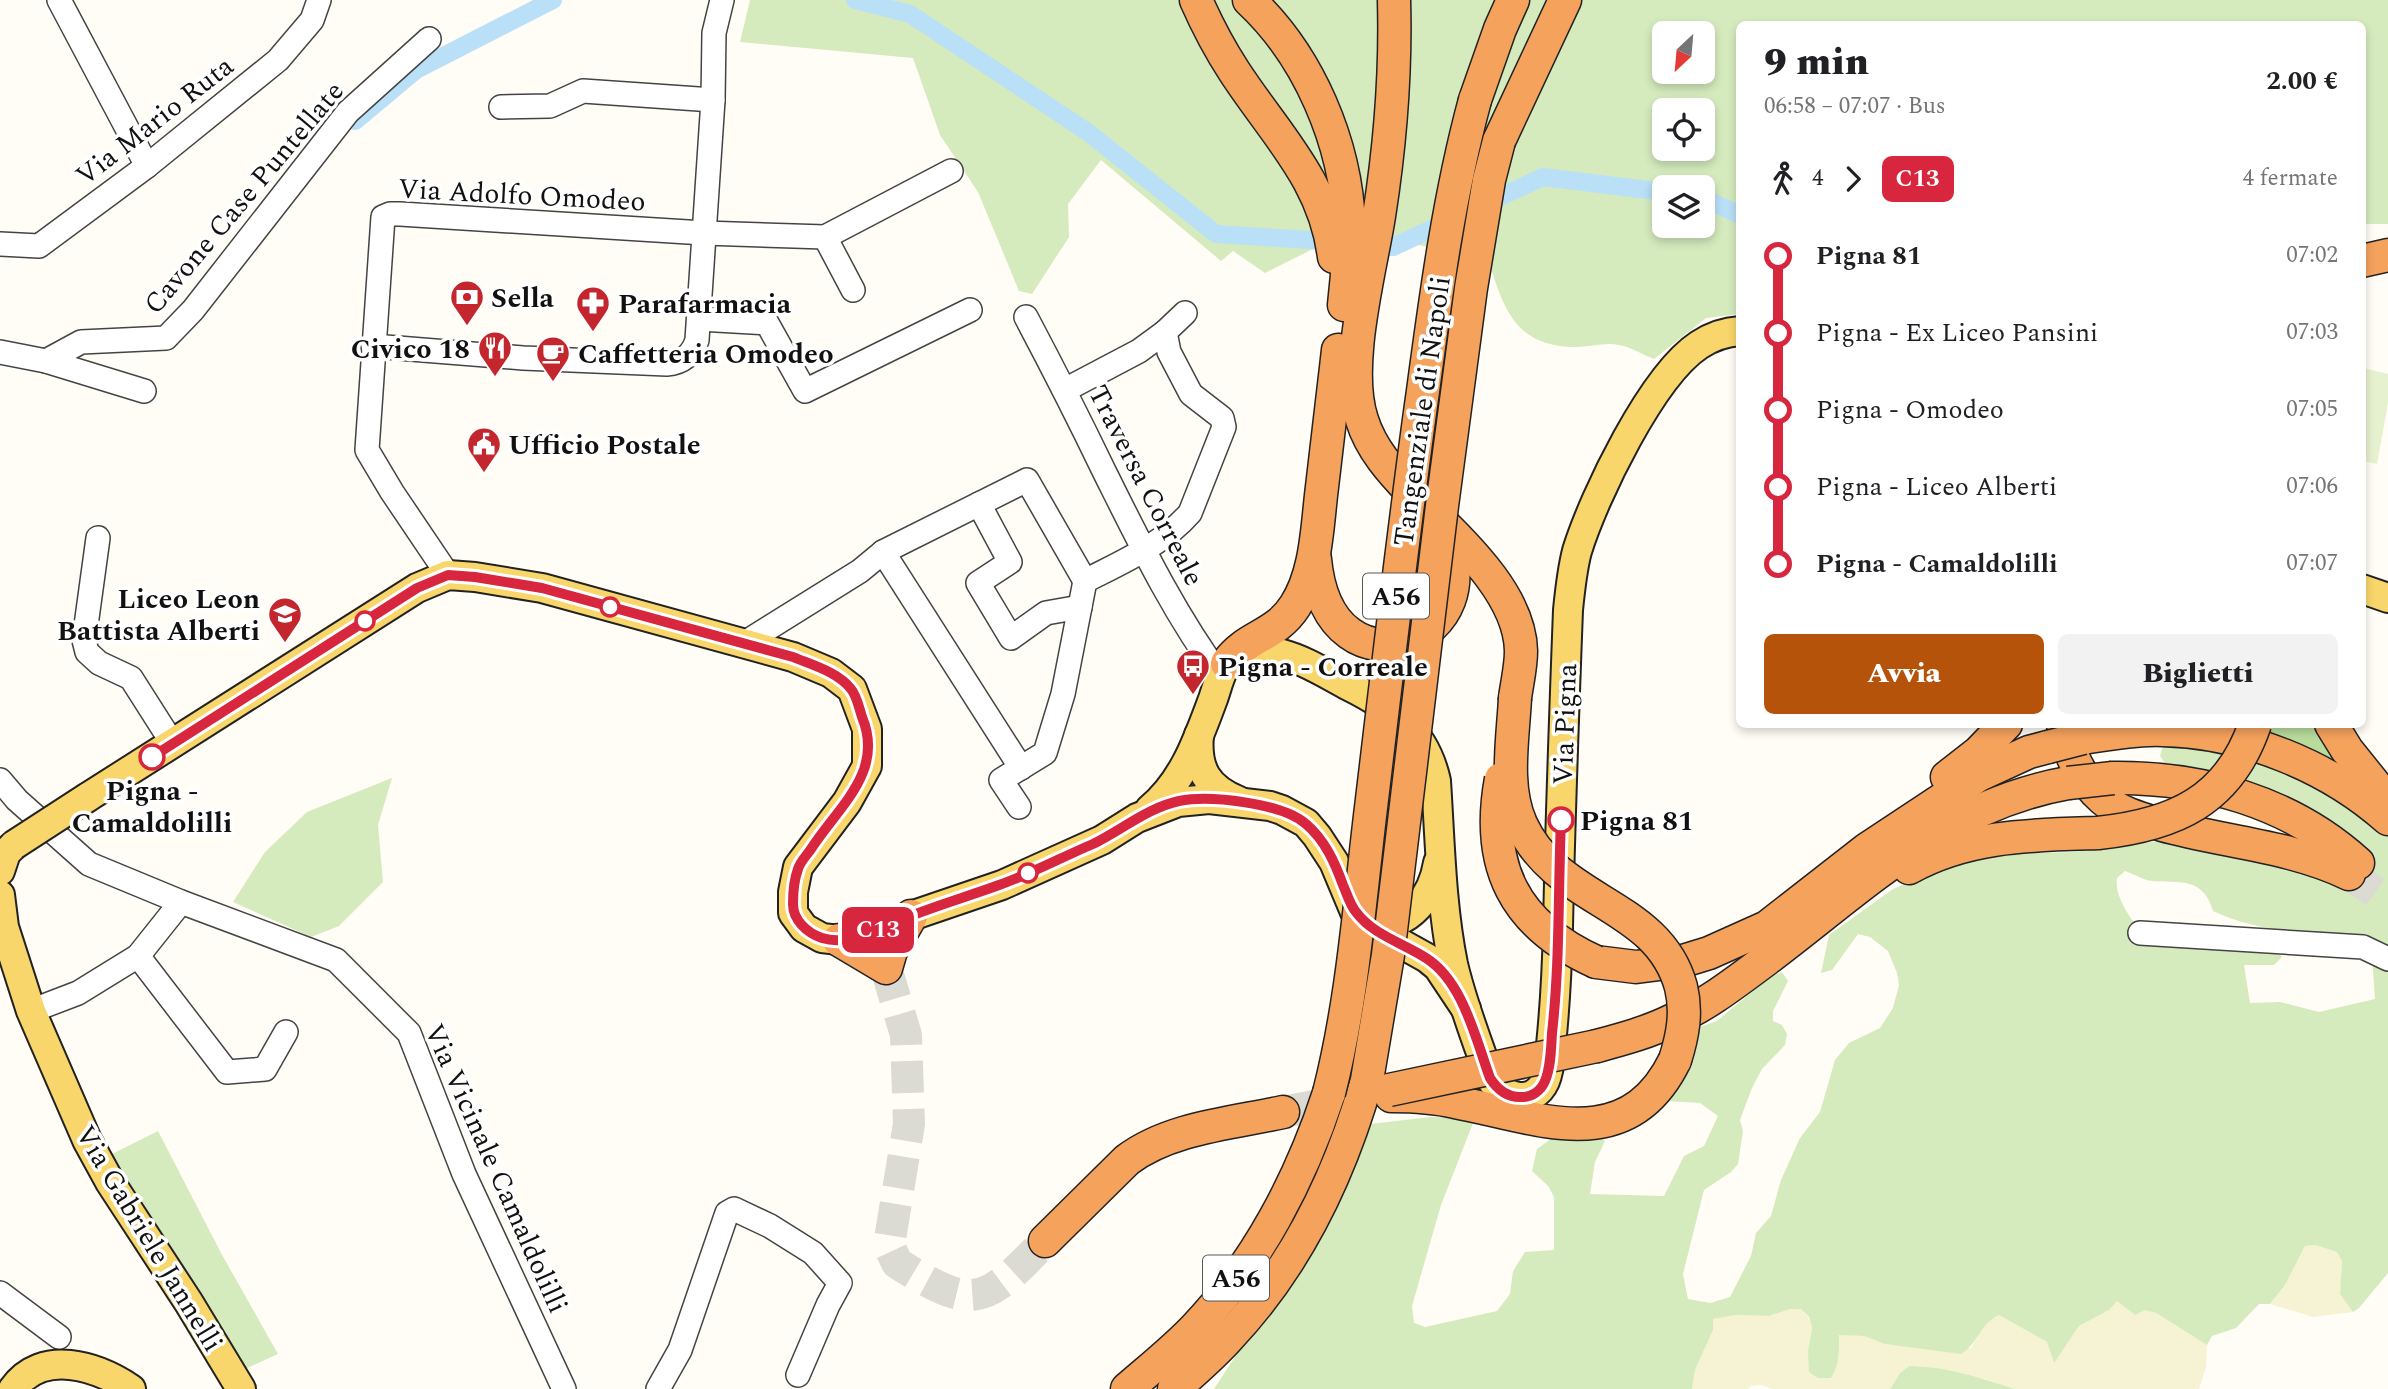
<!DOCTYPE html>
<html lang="it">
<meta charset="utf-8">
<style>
body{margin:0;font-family:Spectral,serif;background:#f2f2f2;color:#202124;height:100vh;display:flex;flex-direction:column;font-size:26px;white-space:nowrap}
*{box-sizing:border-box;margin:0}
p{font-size:23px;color:#757577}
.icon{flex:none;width:38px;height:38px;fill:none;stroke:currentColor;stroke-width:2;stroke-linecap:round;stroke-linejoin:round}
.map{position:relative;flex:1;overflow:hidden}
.drawer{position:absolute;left:1736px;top:21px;width:630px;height:707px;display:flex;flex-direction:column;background:#fff;border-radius:10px;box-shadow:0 4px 10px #0003}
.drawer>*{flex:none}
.badge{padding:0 14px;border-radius:10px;font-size:24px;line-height:46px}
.needle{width:46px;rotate:206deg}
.tools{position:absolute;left:1652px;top:21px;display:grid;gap:14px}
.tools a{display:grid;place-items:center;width:63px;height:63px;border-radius:10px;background:#fff;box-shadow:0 4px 10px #0003;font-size:35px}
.map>.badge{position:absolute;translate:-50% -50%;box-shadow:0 0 0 4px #fff}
.legs{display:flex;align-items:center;gap:10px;height:77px;padding:0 28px;font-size:23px}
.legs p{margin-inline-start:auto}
.overview{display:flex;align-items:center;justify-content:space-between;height:119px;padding:0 28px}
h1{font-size:38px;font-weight:800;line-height:52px}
.button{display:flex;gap:14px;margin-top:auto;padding:14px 28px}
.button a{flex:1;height:80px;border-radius:10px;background:#b45309;color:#fff;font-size:28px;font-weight:800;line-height:80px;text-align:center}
.button a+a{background:#f2f2f2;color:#202124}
ul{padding:0 28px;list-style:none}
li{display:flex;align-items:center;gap:24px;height:77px;font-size:26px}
li i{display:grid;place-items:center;width:10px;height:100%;margin:0 9px;background:currentColor}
li i::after{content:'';width:18px;height:18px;margin:-9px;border:5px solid;border-radius:50%;background:#fff}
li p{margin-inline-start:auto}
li:first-child i{background:linear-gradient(#0000 50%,currentColor 0)}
li:last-child i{background:linear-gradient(currentColor 50%,#0000 0)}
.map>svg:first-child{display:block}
</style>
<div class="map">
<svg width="2388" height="1389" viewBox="0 0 2388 1389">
<rect width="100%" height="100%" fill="#fffdf5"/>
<g fill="#f6f3d4">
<path d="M2315,1245L2337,1252L2342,1261L2340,1294L2353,1312L2313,1317L2270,1304L2285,1285L2305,1246Z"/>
<path d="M2117,1301L2156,1313L2207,1345L2206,1367L2199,1389H2015L1986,1379L1921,1366H1909L1900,1373L1890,1389H1773L1761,1385L1751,1386L1748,1389H1692L1695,1370L1713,1330V1319L1736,1315L1769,1316L1789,1309H1801L1808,1317L1812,1328L1808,1351L1839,1359V1335L1864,1336L1885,1344L1971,1348L1988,1319L1999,1315L2047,1342L2054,1362L2079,1326L2109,1310Z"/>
</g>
<g fill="#d5ebbd" fill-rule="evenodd">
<path d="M750,0H2388V224H2363L2362,24H1740L1739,314L1706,318L1654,359C1643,355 1631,347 1619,345C1606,342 1590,347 1576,347C1517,347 1504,311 1489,262L1390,238L1315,248L1265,273L1233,251L1221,261L1101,160L1068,204L1069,237L1032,294L1019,291L978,192L940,135L913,58L740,42ZM1664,33H1703V72H1664ZM1664,110H1703V149H1664ZM1664,187H1703V226H1664Z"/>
<path d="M2179,743L2258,758L2290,770L2388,831V951C2378,947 2367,943 2357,941C2309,931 2258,933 2213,911C2203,877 2181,883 2152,881C2143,880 2134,874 2125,871L2117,878C2114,901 2136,925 2150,943L2185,948L2275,949L2282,957L2274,965H2244L2250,1003L2280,1002L2319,1012L2375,999L2372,956L2388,967V1273L2359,1308L2353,1312L2340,1294L2342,1261L2337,1252L2315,1245L2305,1246L2285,1285L2270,1304H2259L2236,1328L2212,1336L2207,1345L2156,1313L2145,1310L2135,1315L2117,1301L2109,1310L2079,1326L2054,1363L2047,1342L1999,1315C1979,1324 1980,1342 1961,1354L1885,1344L1864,1336L1839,1335C1839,1351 1840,1364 1831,1378H1818L1809,1372L1808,1351L1812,1328L1809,1317L1801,1309H1790L1769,1316L1736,1315L1713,1319V1330L1695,1370L1692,1389H1214L1261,1317L1309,1258L1343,1193L1370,1124L1431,1117L1475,1118L1441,1205L1412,1306L1414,1323L1425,1327L1497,1311L1510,1294L1513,1271L1525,1252L1554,1250V1197L1549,1187L1532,1171L1537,1149L1555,1136L1598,1133L1605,1141L1595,1162L1590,1194L1664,1196L1684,1156L1704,1146L1718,1116L1700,1103L1666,1101L1697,1028L1717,1021L1771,976L1782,972L1788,981L1773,1011V1021L1782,1025L1787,1034L1785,1045L1762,1069L1752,1088L1740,1120L1743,1131L1738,1164L1731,1172L1704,1190L1683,1274L1688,1299L1710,1303L1730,1297L1751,1256L1756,1233L1771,1216L1781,1180L1800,1138L1820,1112L1835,1060L1849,1043L1880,1028L1893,1008L1899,985L1897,973L1888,951L1870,937L1858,934L1832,970L1821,973L1829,935L1893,889L1947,865L2007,854L2073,852L2174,839L2367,855L2167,766L2160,756L2163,746Z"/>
<path d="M392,778L378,825L383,882L339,926L311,937L233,902L265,852L307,812Z"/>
<path d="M158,1131L221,1253L278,1354L243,1370L112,1154Z"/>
<path d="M1909,1366C1944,1366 1982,1378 2015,1389H1890L1900,1373Z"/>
</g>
<path fill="#b9dc9c" d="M2220,725H2319L2349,769Z"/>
<path fill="#e6f2cf" d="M2363,368L2388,374V403L2377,464L2363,461Z"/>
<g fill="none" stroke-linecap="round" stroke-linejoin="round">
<g stroke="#b9e0f7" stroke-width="18">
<path d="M855,0L910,14L1089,133L1216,234L1339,242"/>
<path d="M355,121L416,70L553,0"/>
<path d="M1703,198L1740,215"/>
<path d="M1367,245L1393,247L1543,177L1664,192"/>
</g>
<g stroke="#dbdad3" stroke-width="32" stroke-dasharray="32 16" stroke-linecap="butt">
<path d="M2349,874L2388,901"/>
<path d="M886,968L906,1035L909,1124L890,1239L891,1250L897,1263C974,1312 984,1305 1045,1241"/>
<path d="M1283,1112L1350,1099"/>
</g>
<g stroke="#444" stroke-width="26">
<g id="minor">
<path d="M59,0L147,166"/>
<path d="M501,107L550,106L583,91L713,100"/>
<path d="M825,237L853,290"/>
<path d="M0,244L39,246L147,166L278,60L312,20L319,0"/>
<path d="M1026,317C1053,368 1079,419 1104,471C1139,541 1174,614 1221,677"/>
<path d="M699,319L767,323L805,391L970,310"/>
<path d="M373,346L523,358L667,364C682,363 693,354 697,340L713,100L714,33L722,0"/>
<path d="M0,352L46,361L144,391"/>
<path d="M46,361L81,342L166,338L193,310L348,112L429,39"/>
<path d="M1065,390L1139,351L1165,332"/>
<path d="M979,504L1010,562L978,583L1011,638L1046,613L1080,607"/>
<path d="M98,538L84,640L87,652L99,663L131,678L173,744"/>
<path d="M883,552L1021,768"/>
<path d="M448,575L392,492L367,450L383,217L390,214H400L704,233L825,237L951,171"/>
<path d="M743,644L860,571L883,552L1027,480L1085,581"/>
<path d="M0,780L17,800L89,864L181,902L336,960L409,1033L464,1174L564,1389"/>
<path d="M1019,807L1001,780L1045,753L1063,694L1085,581C1122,562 1162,545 1190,513L1224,427L1222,418L1191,394L1169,352L1165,332L1185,313"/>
<path d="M2140,933L2363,947L2388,959"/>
<path d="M138,956L227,1072L265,1069L286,1032"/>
<path d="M31,1011L78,993L138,956L181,902"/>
<path d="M0,1293L59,1337"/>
<path d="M658,1389L680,1350L727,1213L734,1209L770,1226L813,1253L840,1283L828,1305L798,1375"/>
</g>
</g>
<g stroke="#222" stroke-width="32">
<g id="major">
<path d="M2362,589L2388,598"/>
<path d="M1199,735C1196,769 1207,788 1239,801"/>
<path d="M88,797L417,588L448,575L475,577L542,588L793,657L831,673L852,689L867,729V766L847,802L798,867L793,892V913L804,928L822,938L839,940L868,934L911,916L1002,885L1102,840L1137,818L1178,802L1209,799L1244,803L1270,806L1282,810L1306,823L1317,836L1334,862L1355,912L1373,928L1427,958L1438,967L1466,1009"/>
<path d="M1150,809C1184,781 1198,739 1213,699C1217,688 1220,673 1227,664C1239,648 1264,649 1282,654C1305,660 1328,675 1349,686C1393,708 1425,731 1436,781C1440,841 1441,905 1453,964C1462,1003 1477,1041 1490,1078C1503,1097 1533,1108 1545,1081C1550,1070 1550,1056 1551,1045C1555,1006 1557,967 1558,928C1560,822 1564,716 1568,610C1570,590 1572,570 1577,551C1594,496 1652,376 1699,345C1711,337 1725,332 1740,331"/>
<path d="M0,871L6,853L14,845"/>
<path d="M0,895L4,927L31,1011L87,1140L110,1182L189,1303L241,1389"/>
<path d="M1374,923C1409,929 1433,895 1438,863"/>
<path d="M13,1389C42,1348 97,1366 131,1389"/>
</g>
</g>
<g stroke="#222" stroke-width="35">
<g id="highway">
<path d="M1196,0C1207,25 1219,48 1234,71C1274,133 1325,180 1334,257"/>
<path d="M1249,0C1309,56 1346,143 1349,225C1349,252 1347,279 1344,305"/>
<path d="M1394,0C1396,71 1390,146 1379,216C1370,273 1344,366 1362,420C1371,449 1391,471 1412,493C1452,534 1520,590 1521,651C1521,667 1517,683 1515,698"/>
<path d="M1475,100L1500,29L1513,0"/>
<path d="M1499,141L1565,0"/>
<path d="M2362,261L2388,255"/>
<path d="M1315,559C1329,710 1504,637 1439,529"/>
<path d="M1227,663C1247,635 1275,637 1295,606C1317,572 1317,526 1322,487C1327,442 1333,396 1338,350"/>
<path d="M2063,724C2067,751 2082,781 2103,799C2119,813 2142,819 2162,825C2223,842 2291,846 2349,874"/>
<path d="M2331,724L2347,750L2388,801"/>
<path d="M2083,738C2109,734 2135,729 2163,730C2244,732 2327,765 2388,819"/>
<path d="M1947,777L1979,752L2006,724"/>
<path d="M2113,778C2202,777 2291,802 2358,863"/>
<path d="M1909,868C1968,835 2033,835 2098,833"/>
<path d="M839,940L886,968L891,951L911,916"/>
<path d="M1596,962L1636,967L1683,961L1709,953L1767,927L1867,849L1979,775L2029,752L2048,747"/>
<path d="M1597,1046C1623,1039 1649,1032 1673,1020C1707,1005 1737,981 1767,959C1864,886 1944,805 2068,783"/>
<path d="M1391,1096C1412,1096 1434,1097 1455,1102C1536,1117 1627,1159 1675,1060"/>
<path d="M1045,1241L1127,1160C1169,1128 1232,1123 1283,1112"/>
<path d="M1127,1389C1150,1369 1174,1350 1195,1328C1257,1263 1301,1179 1329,1093"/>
<path d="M1174,1389C1193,1372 1212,1356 1229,1337C1297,1265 1340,1175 1367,1080"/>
</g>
</g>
<use href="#minor" stroke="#fff" stroke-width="23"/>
<use href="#major" stroke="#f9d66b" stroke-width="28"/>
<use href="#highway" stroke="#f5a25d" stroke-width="32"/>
<g stroke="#222" stroke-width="32" stroke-linecap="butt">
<path id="major-bridge" d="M14,845L88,797"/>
</g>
<g stroke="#222" stroke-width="35" stroke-linecap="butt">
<g id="highway-bridge">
<path d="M1515,698C1513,739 1504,786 1521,824C1557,904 1658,902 1681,987C1687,1012 1683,1035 1675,1060"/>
<path d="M2048,747L2083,738"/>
<path d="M1501,779C1485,866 1514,925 1596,962"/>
<path d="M2068,783L2113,778"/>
<path d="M2098,833C2174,825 2229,801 2255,724"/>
<path d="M1367,1080L1388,955L1442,506L1471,288L1489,180L1499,141"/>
<path d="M1389,1090L1597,1046"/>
<path d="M1329,1093C1352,1003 1359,909 1370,816C1387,675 1403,533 1423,391C1436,294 1449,196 1475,100"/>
</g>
</g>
<use href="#major-bridge" stroke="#f9d66b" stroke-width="28"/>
<use href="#highway-bridge" stroke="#f5a25d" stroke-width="32"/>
</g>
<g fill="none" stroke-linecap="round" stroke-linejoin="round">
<g stroke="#fff" stroke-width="16">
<path id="line-1" d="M152,757L417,588L448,575L475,577L542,588L793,657C812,665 838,672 851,689C857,696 859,708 862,717C885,772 838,807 811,849C807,855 800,862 798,869C794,880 793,893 793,904C793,920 807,933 822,938C851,947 883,927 908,917C938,905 969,896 999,885C1031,874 1062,857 1093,844C1122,830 1147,808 1179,801C1210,795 1282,803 1306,824C1325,840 1335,863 1343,885C1347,894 1350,905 1356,912C1373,935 1403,943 1426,958C1463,981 1476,1040 1490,1078C1497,1089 1507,1097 1520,1097C1531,1098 1541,1091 1545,1081C1551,1067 1551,1048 1552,1033C1560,963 1558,891 1561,820"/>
</g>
<use href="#line-1" stroke="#d7263d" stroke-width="10"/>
</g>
<defs>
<g id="bank-pin" transform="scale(1.75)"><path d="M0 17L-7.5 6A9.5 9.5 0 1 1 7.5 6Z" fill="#c4262e" stroke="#fff"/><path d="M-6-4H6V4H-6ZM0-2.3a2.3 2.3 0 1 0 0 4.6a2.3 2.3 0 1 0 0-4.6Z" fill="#fff"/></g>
<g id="pharmacy-pin" transform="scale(1.75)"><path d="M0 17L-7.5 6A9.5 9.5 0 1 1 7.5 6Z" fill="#c4262e" stroke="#fff"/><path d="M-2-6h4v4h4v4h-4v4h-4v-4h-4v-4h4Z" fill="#fff"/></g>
<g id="restaurant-pin" transform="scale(1.75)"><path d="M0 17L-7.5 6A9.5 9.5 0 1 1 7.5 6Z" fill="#c4262e" stroke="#fff"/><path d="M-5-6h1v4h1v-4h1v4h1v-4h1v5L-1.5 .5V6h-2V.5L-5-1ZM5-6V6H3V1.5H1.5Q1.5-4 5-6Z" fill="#fff"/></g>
<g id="cafe-pin" transform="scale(1.75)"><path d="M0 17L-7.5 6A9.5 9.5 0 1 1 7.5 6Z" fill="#c4262e" stroke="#fff"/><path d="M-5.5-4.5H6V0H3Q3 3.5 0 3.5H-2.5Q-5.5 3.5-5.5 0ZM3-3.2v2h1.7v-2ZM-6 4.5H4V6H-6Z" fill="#fff"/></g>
<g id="civic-pin" transform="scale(1.75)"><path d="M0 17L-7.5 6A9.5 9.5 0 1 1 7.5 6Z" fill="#c4262e" stroke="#fff"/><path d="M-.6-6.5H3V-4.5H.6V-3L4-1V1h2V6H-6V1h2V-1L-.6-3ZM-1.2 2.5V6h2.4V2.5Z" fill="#fff"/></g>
<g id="school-pin" transform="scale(1.75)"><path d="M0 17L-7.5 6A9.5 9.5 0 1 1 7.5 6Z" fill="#c4262e" stroke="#fff"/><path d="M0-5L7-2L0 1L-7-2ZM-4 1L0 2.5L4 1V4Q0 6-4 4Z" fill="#fff"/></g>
<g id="bus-pin" transform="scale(1.75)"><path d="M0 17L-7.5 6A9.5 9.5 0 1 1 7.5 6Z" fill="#c4262e" stroke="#fff"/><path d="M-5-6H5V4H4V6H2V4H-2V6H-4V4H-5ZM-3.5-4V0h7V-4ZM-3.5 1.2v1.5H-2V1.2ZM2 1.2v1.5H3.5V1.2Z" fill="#fff"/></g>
</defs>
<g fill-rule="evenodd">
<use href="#bank-pin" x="467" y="297"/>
<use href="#pharmacy-pin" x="593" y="303"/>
<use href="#restaurant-pin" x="495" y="348"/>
<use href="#cafe-pin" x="553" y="353"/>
<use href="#civic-pin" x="484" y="444"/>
<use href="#school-pin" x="285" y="614"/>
<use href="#bus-pin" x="1193" y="666"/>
</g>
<g fill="#fff" stroke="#d7263d" stroke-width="3.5">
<circle cx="610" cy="607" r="9"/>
<circle cx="365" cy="621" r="9"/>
<circle cx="152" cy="757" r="12"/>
<circle cx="1561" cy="820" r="12"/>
<circle cx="1028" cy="873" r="9"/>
</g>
<g text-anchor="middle" stroke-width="7" stroke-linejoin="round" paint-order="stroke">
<g fill="#fff" stroke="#585858" stroke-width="2">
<rect x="1363" y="573.5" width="66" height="45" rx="5"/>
<rect x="1203" y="1255.5" width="66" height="45" rx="5"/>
</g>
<g font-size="26" font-weight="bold" fill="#111">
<text x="1396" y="605">A56</text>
<text x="1236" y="1287">A56</text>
</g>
<g font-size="28" fill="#111" stroke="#fff">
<text transform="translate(154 120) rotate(-38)" y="10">Via Mario Ruta</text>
<text transform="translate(522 194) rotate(3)" y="10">Via Adolfo Omodeo</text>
<text transform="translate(243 197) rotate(-50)" y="10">Cavone Case Puntellate</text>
<text transform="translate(1421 411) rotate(-82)" y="10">Tangenziale di Napoli</text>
<text transform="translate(1147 485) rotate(63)" y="10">Traversa Correale</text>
<text transform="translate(1564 724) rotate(-88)" y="10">Via Pigna</text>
<text transform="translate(497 1168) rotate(66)" y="10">Via Vicinale Camaldolilli</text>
<text transform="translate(150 1238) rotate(59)" y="10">Via Gabriele Jannelli</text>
</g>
<g font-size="28" font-weight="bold" fill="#111" stroke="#fff" text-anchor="start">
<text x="491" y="307">Sella</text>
<text x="618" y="313">Parafarmacia</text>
<text x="470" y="358" text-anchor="end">Civico 18</text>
<text x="578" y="363">Caffetteria Omodeo</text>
<text x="508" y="454">Ufficio Postale</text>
<text x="260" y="608" text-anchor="end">Liceo Leon<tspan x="260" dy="32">Battista Alberti</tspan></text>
<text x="1218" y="676">Pigna - Correale</text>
</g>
<g font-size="28" font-weight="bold" fill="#111" stroke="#fff">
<text x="152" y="800">Pigna -<tspan x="152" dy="32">Camaldolilli</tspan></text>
<text x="1580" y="830" text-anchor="start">Pigna 81</text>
</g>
</g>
</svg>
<div class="tools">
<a><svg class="needle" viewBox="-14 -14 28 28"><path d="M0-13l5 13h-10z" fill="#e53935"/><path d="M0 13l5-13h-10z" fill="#757577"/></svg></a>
<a><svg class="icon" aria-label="locate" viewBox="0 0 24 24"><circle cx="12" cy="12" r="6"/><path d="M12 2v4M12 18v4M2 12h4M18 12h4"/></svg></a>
<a><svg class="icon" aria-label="layers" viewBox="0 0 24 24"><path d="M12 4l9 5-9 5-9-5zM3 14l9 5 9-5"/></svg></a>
</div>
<b class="badge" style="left:878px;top:930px;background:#d7263d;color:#fff">C13</b>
<section class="drawer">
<div class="overview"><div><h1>9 min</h1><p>06:58 – 07:07 · Bus</p></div><b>2.00 €</b></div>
<div class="legs"><svg class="icon" aria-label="walk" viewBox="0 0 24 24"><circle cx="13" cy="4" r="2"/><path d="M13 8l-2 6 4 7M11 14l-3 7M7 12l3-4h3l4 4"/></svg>4<svg class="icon" aria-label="forward" viewBox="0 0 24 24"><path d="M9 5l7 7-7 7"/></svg><b class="badge" style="background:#d7263d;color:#fff">C13</b><p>4 fermate</p></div>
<ul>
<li><i style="color:#d7263d"></i><b>Pigna 81</b><p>07:02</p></li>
<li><i style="color:#d7263d"></i><span>Pigna - Ex Liceo Pansini</span><p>07:03</p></li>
<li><i style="color:#d7263d"></i><span>Pigna - Omodeo</span><p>07:05</p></li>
<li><i style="color:#d7263d"></i><span>Pigna - Liceo Alberti</span><p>07:06</p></li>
<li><i style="color:#d7263d"></i><b>Pigna - Camaldolilli</b><p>07:07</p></li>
</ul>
<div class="button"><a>Avvia</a><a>Biglietti</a></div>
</section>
</div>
